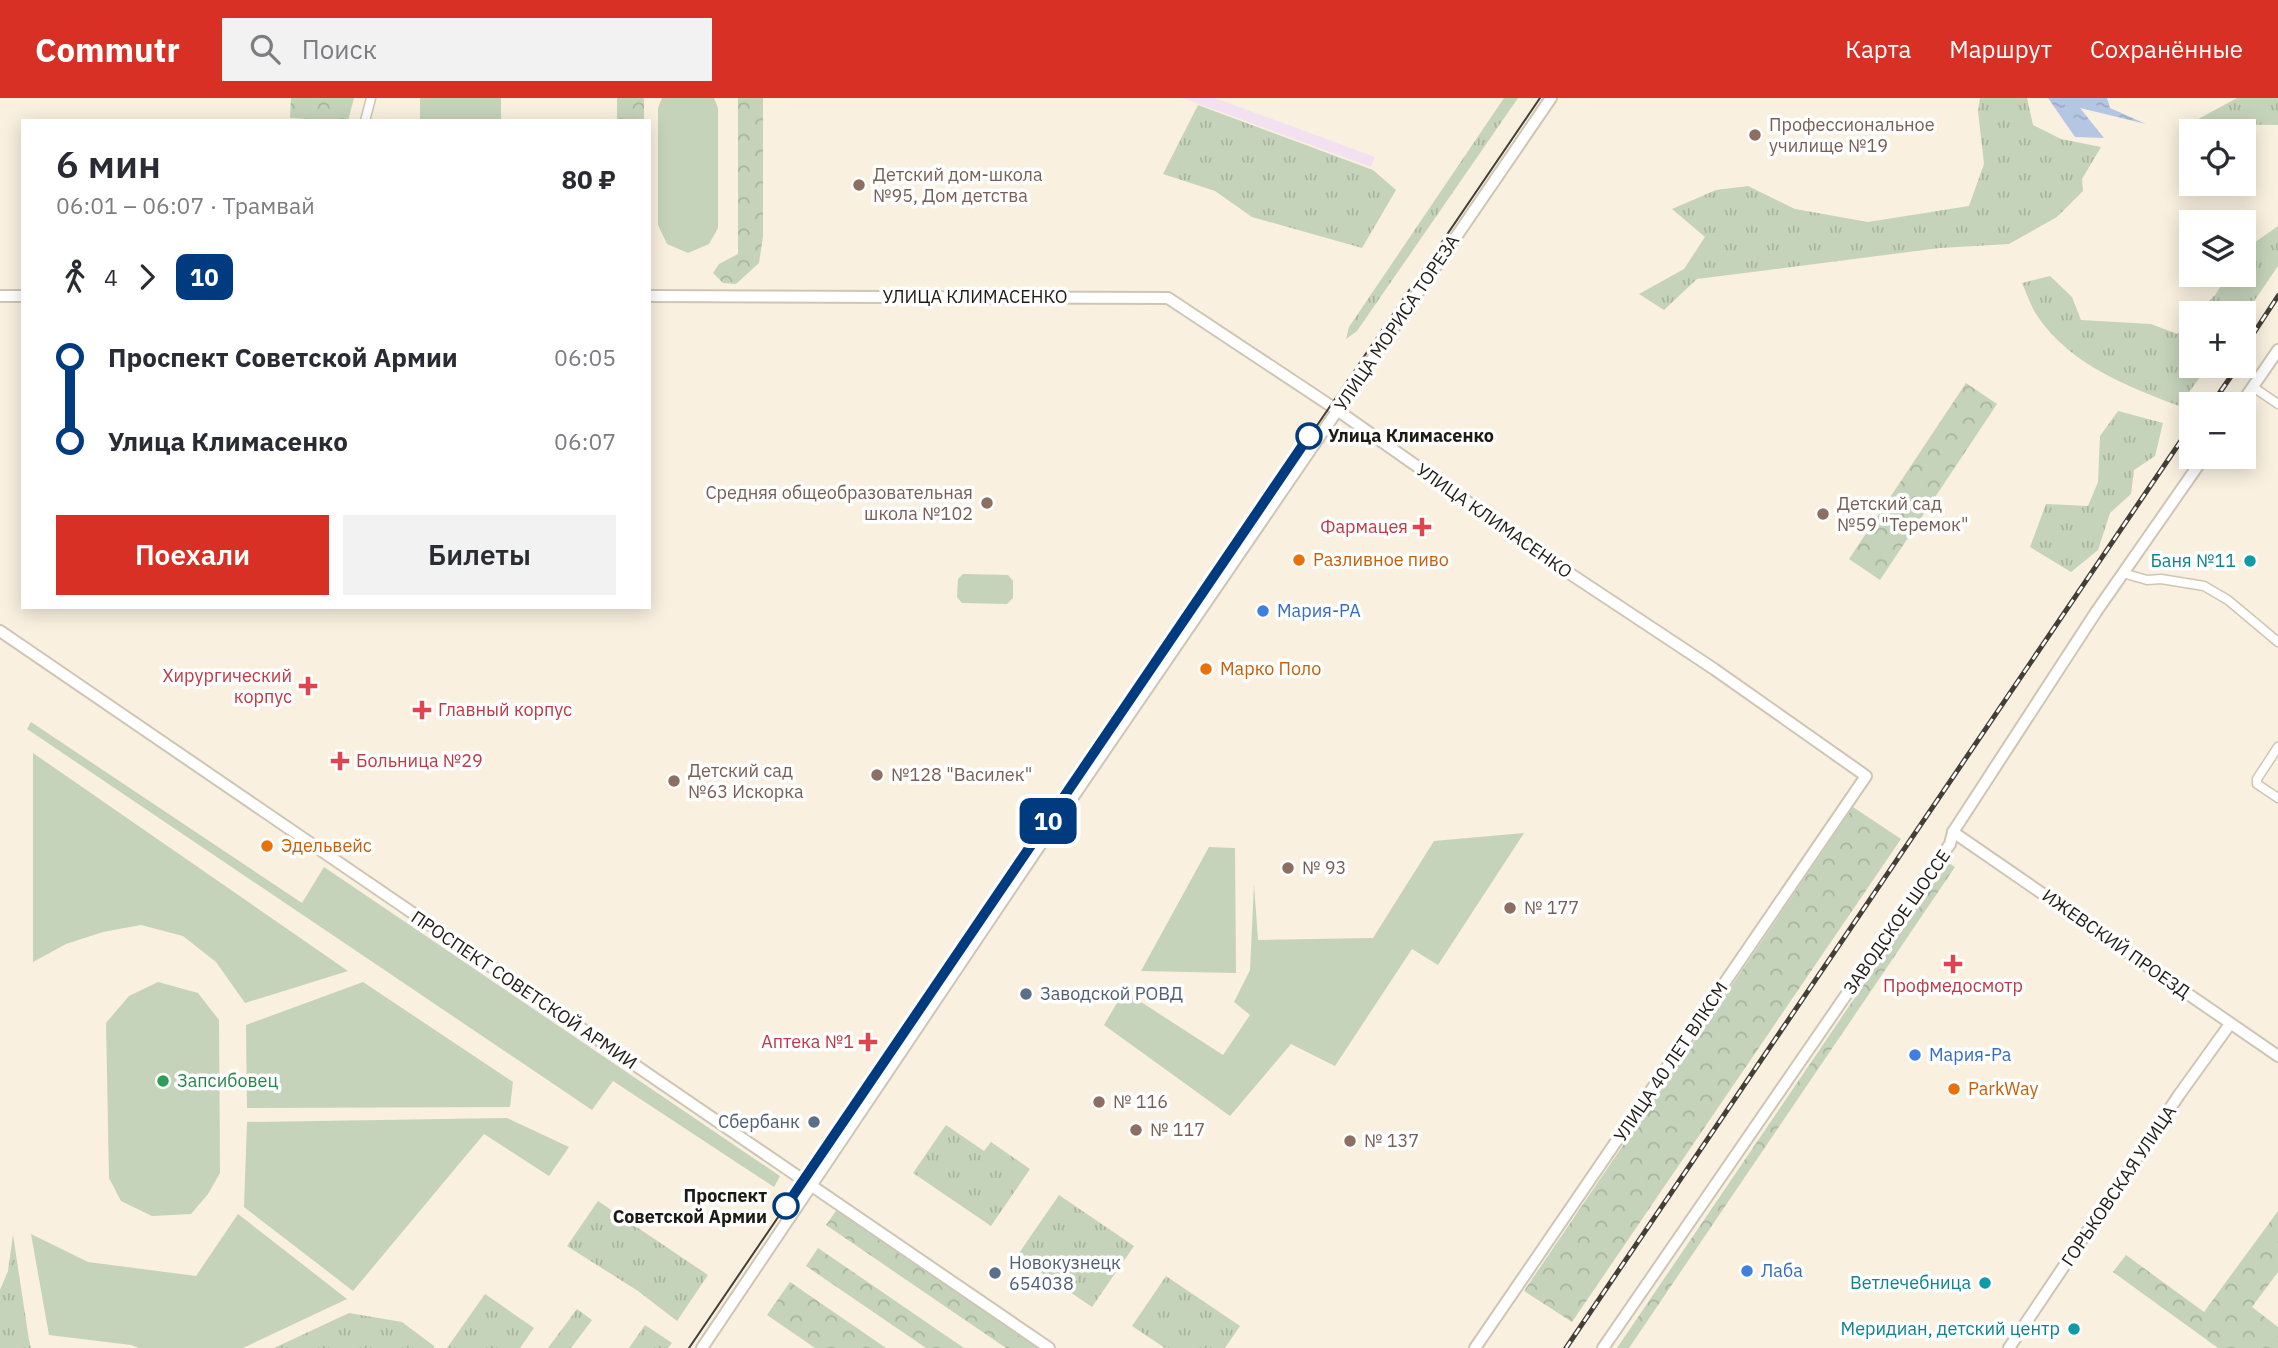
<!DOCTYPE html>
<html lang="ru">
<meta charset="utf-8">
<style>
body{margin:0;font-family:"IBM Plex Sans",sans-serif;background:#f2f2f3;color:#2b2b33;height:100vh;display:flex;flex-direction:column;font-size:26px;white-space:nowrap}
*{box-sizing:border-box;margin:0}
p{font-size:23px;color:#7c7c81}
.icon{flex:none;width:38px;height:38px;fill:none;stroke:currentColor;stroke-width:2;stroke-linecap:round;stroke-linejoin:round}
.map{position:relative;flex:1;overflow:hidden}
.details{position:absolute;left:21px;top:21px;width:630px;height:490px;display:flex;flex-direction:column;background:#fff;border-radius:0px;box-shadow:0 4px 18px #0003}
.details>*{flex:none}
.badge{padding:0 14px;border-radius:10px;font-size:24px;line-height:46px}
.controls{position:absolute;left:2179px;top:21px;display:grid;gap:14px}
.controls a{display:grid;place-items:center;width:77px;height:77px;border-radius:0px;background:#fff;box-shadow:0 4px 18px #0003;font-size:35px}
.map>.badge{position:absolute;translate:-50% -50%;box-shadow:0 0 0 4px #fff}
.legs{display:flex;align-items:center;gap:10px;height:77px;padding:0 35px;font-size:23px}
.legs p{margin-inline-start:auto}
.overview{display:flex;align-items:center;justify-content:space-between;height:119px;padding:0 35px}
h1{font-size:38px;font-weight:600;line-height:52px}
.button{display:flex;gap:14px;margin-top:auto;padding:14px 35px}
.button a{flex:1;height:80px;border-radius:0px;background:#d93025;color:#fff;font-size:28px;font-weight:600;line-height:80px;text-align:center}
.button a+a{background:#f2f2f3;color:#2b2b33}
ul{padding:0 35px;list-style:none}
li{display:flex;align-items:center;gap:24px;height:84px;font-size:26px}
li i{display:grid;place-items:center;width:10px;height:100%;margin:0 9px;background:currentColor}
li i::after{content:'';width:18px;height:18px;margin:-9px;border:5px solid;border-radius:50%;background:#fff}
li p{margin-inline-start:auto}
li:first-child i{background:linear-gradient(#0000 50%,currentColor 0)}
li:last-child i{background:linear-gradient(currentColor 50%,#0000 0)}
header{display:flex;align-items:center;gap:42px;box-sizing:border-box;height:98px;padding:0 35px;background:#d93025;color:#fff}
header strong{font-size:33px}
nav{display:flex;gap:38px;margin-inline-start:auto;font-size:24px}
.search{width:490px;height:63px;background:#f2f2f3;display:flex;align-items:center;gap:18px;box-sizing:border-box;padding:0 24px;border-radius:0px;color:#7c7c81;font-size:26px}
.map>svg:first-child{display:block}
</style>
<header>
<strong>Commutr</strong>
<div class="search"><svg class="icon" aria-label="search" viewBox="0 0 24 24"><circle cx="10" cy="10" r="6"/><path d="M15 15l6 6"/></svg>Поиск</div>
<nav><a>Карта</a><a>Маршрут</a><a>Сохранённые</a></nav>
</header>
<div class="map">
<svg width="2278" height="1250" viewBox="0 0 2278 1250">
<defs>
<pattern id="grass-tufts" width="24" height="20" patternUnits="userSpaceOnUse" patternTransform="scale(1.75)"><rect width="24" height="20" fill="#c5d3ba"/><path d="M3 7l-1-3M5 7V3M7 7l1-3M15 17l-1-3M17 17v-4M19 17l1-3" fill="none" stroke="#a9b59f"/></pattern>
<pattern id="forest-crowns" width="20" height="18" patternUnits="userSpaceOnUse" patternTransform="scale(1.75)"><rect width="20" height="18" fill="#c5d3ba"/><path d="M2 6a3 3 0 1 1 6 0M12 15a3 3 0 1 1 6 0" fill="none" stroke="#a9b59f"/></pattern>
<pattern id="water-ripples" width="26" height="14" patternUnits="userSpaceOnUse" patternTransform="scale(1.75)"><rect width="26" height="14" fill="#b5c6e2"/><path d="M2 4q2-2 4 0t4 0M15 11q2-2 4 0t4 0" fill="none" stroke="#9baac1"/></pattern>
</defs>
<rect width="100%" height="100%" fill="#f9f0df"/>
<path fill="#f3e1f2" d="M1183,0H1215L1375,59L1371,69Z"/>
<g fill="url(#grass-tufts)">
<path d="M1504,0H1518L1357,233L1346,241L1349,229Z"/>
<path d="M1980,0H2027L2033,27L2061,41L2101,49L2082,81L2083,93L2057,119L2009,146L1940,150L1697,181L1664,212L1639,196L1684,171L1705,139L1672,111L1716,92L1748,88L1795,111L1868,124L1969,108L1984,66L1978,13Z"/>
<path d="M2237,0H2278V27L2189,26Z"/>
<path d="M1198,7L1373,72L1396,92L1362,150L1252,119L1215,93L1163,76Z"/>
<path d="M2278,128V168L2244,218V215H2197L2216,196L2227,177H2244V152Z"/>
<path d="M2050,178L2072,199L2081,222L2151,226L2177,236L2191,222V268H2208L2179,308C2127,288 2071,267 2038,219C2031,209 2027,196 2022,185Z"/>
<path d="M2118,313L2163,325L2155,358L2134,372L2131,396L2110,415L2098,452L2071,474L2030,449L2046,406L2088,408L2098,384L2100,338Z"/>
<path d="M946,1027L984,1053L991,1044L1030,1071L991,1128L913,1075Z"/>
<path d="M1059,1097L1134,1148L1092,1209L1017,1158Z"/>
<path d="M598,1103L708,1177L677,1223L638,1193L567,1148Z"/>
<path d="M13,1137L29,1242L31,1250H0V1192L8,1173Z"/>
<path d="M1166,1178L1240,1228L1225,1250H1165L1132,1228Z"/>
<path d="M485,1196L534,1230L520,1250H447Z"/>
<path d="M577,1211L592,1222L571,1250H548Z"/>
<path d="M349,1215L402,1224L434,1248V1250H274Z"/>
<path d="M645,1227L672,1245L668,1250H629Z"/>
</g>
<g fill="url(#forest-crowns)">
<path d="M291,0H354L348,23L290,20Z"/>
<rect x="617" y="0" width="27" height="23"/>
<path d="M738,0H763V139L759,165L736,186L723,185L713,175L719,166L738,156Z"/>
<path d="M1966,285L1997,306L1880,482L1849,461Z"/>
<path d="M1853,709L1901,741L1572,1224L1524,1193Z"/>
<path d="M1947,764L1955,769L1629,1250H1617Z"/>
<path d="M838,1110L1044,1250H1006L826,1127Z"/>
<path d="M2278,1113V1174L2252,1209L2278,1229V1250H2218L2113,1174L2126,1157L2204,1214Z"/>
<path d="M818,1150L964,1250H926L806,1168Z"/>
<path d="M790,1184L886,1250H815L767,1217Z"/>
</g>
<g fill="#c5d3ba">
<rect x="420" y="0" width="81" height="23"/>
<path d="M662,0H714L718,10V130L709,146L688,155L667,146L658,127V10Z"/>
<path d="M963,476L1008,477L1013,483V500L1007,506L962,505L957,499L958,481Z"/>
<path d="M31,624L302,805L324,769L780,1078L774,1089L613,983L592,1012L27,631Z"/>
<path d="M33,655L348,873L245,905L216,864L183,838L141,827L103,834L66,846L33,864Z"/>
<path d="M1524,735L1438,867L1412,851L1335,968L1291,946L1230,1018L1104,927L1124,893L1223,957L1250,917L1234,904L1250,872L1254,786L1258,842L1373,840L1434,743Z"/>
<path d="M1209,749L1235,750L1236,875L1141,873Z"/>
<path d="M158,884L198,895L219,922L220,1075L208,1096L191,1116L152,1118L121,1103L109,1080L106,925L129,898Z"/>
<path d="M363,884L513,984L510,1009L247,1010L246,927Z"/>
<path d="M507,1020L569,1049L549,1078L484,1036L353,1193L244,1109L247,1024Z"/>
<path d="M238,1116L347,1201L243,1250H139L131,1247L49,1237L31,1136L88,1164L196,1178Z"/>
</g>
<path fill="url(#water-ripples)" d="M2048,0H2107L2110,10L2146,26L2080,10L2104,40L2075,39Z"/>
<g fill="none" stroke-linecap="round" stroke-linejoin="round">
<g stroke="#cec6b5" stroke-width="11">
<g id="street">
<path d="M365,23L371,0"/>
<path d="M2253,289L2278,306"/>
<path d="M2123,475L2147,482L2161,481L2204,488L2228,502L2278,544"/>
<path d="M2278,649L2257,681V686L2278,700"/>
</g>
</g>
<g stroke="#cec6b5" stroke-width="14">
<g id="secondary">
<path d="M0,198H23"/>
<path d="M649,198L1168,200L1337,312L1560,469L1714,571L1866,678L1475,1250"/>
<path d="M2241,306L2278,252"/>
<path d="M0,533L1049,1250"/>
<path d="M1953,734L2278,958"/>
<path d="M702,1250L1034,756L1551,0"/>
<path d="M1603,1250L1950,746L1953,734L2096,514L2204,359"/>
<path d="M2009,1250L2179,997L2230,926"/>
</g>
</g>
<use href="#street" stroke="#fff" stroke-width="8"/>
<use href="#secondary" stroke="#fff" stroke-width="10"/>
<path stroke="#433f37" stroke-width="2" d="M689,1250L1540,0"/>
<g stroke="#433f37" stroke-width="5">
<g id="rail">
<path d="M2244,250L2278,198"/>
<path d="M2212,306L2238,268"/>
<path d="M1566,1250L2191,328"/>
</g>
</g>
<use href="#rail" stroke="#fff" stroke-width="2.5" stroke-dasharray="8" stroke-linecap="butt"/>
</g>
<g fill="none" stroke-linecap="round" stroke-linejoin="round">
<g stroke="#fff" stroke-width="16">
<path id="line-1" d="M786,1108L1309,338"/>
</g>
<use href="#line-1" stroke="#003b80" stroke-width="10"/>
</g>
<g fill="#8d6e63" stroke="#fff" stroke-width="2.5">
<circle cx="1755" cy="37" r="7"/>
<circle cx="859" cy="87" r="7"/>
<circle cx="987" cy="405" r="7"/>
<circle cx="1823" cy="416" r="7"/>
<circle cx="877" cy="677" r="7"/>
<circle cx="674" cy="683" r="7"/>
<circle cx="1288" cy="770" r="7"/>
<circle cx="1510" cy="810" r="7"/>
<circle cx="1099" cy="1004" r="7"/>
<circle cx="1136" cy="1032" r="7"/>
<circle cx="1350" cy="1043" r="7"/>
</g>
<g fill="#fff" stroke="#003b80" stroke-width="3.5">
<circle cx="1309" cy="338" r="12"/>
<circle cx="786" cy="1108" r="12"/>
</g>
<g fill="#e0444e" stroke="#fff" stroke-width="2.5">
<path d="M1418.5 418.5h7v7h7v7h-7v7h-7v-7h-7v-7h7z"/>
<path d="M304.5 577.5h7v7h7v7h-7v7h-7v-7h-7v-7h7z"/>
<path d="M418.5 601.5h7v7h7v7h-7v7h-7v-7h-7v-7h7z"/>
<path d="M336.5 652.5h7v7h7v7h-7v7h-7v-7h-7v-7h7z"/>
<path d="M1949.5 855.5h7v7h7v7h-7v7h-7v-7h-7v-7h7z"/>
<path d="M864.5 933.5h7v7h7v7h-7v7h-7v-7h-7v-7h7z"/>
</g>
<g fill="#e8710a" stroke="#fff" stroke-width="2.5">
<circle cx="1299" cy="462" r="7"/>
<circle cx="1206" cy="571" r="7"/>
<circle cx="267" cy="748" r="7"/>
<circle cx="1954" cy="991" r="7"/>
</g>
<g fill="#0f9aa8" stroke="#fff" stroke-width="2.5">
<circle cx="2250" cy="463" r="7"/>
<circle cx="1985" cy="1185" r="7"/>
<circle cx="2074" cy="1231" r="7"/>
</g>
<g fill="#3f7fe0" stroke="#fff" stroke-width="2.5">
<circle cx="1263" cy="513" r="7"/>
<circle cx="1915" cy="957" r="7"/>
<circle cx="1747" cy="1173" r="7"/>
</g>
<g fill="#5c6f8a" stroke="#fff" stroke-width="2.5">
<circle cx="1026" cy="896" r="7"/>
<circle cx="814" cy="1024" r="7"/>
<circle cx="995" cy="1175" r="7"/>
</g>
<circle fill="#2e9e5b" stroke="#fff" stroke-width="2.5" cx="163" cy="983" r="7"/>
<g text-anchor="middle" stroke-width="7" stroke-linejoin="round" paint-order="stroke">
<g font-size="18" fill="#785e54" stroke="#fff" text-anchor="start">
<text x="1769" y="33">Профессиональное<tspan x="1769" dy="21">училище №19</tspan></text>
<text x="873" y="83">Детский дом-школа<tspan x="873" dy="21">№95, Дом детства</tspan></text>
<text x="973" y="401" text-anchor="end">Средняя общеобразовательная<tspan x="973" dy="21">школа №102</tspan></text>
<text x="1837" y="412">Детский сад<tspan x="1837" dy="21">№59 "Теремок"</tspan></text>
<text x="688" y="679">Детский сад<tspan x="688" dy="21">№63 Искорка</tspan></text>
<text x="891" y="683">№128 "Василек"</text>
<text x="1302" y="776">№ 93</text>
<text x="1524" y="816">№ 177</text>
<text x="1113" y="1010">№ 116</text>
<text x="1150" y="1038">№ 117</text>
<text x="1364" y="1049">№ 137</text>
</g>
<g font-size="18" fill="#1e1b15" stroke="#fff">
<text x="975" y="205">УЛИЦА КЛИМАСЕНКО</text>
<text transform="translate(1397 225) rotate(-56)" y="6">УЛИЦА МОРИСА ТОРЕЗА</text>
<text transform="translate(1494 423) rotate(35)" y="6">УЛИЦА КЛИМАСЕНКО</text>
<text transform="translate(1897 824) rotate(-55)" y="6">ЗАВОДСКОЕ ШОССЕ</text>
<text transform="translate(2116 846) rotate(35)" y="6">ИЖЕВСКИЙ ПРОЕЗД</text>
<text transform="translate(524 892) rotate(34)" y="6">ПРОСПЕКТ СОВЕТСКОЙ АРМИИ</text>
<text transform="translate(1671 964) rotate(-56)" y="6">УЛИЦА 40 ЛЕТ ВЛКСМ</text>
<text transform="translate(2119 1088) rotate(-56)" y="6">ГОРЬКОВСКАЯ УЛИЦА</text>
</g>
<g font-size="18" font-weight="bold" fill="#1e1b15" stroke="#fff" text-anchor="start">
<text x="1328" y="344">Улица Климасенко</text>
<text x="767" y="1104" text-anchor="end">Проспект<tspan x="767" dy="21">Советской Армии</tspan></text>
</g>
<g font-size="18" fill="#be3a42" stroke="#fff" text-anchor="end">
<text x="1408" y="435">Фармацея</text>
<text x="292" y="584">Хирургический<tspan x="292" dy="21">корпус</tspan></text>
<text x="438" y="618" text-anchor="start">Главный корпус</text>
<text x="356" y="669" text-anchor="start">Больница №29</text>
<text x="1953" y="894" text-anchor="middle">Профмедосмотр</text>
<text x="854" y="950">Аптека №1</text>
</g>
<g font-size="18" fill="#c56008" stroke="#fff" text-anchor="start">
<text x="1313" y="468">Разливное пиво</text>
<text x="1220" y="577">Марко Поло</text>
<text x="281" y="754">Эдельвейс</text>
<text x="1968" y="997">ParkWay</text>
</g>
<g font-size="18" fill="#0d838f" stroke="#fff" text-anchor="end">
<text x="2236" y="469">Баня №11</text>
<text x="1971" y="1191">Ветлечебница</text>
<text x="2060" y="1237">Меридиан, детский центр</text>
</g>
<g font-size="18" fill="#366cbe" stroke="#fff" text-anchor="start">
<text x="1277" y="519">Мария-РА</text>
<text x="1929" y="963">Мария-Ра</text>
<text x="1761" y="1179">Лаба</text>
</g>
<g font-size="18" fill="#4e5e75" stroke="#fff" text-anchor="start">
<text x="1040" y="902">Заводской РОВД</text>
<text x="800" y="1030" text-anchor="end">Сбербанк</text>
<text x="1009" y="1171">Новокузнецк<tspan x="1009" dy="21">654038</tspan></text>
</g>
<g font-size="18" fill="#27864d" stroke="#fff" text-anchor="start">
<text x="177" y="989">Запсибовец</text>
</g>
</g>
</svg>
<div class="controls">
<a><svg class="icon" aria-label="locate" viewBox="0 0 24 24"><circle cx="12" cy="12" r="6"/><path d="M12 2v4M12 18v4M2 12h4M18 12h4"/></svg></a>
<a><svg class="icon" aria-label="layers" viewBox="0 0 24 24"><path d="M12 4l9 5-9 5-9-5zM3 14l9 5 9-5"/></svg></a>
<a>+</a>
<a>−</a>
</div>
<b class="badge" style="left:1048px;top:723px;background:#003b80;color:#fff">10</b>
<section class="details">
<div class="overview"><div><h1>6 мин</h1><p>06:01 – 06:07 · Трамвай</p></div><b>80 ₽</b></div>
<div class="legs"><svg class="icon" aria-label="walk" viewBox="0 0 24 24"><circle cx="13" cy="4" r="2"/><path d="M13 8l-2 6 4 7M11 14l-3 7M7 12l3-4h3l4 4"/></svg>4<svg class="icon" aria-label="forward" viewBox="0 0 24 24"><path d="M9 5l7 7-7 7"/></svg><b class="badge" style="background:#003b80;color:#fff">10</b></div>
<ul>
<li><i style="color:#003b80"></i><b>Проспект Советской Армии</b><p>06:05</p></li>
<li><i style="color:#003b80"></i><b>Улица Климасенко</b><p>06:07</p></li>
</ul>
<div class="button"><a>Поехали</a><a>Билеты</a></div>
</section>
</div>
